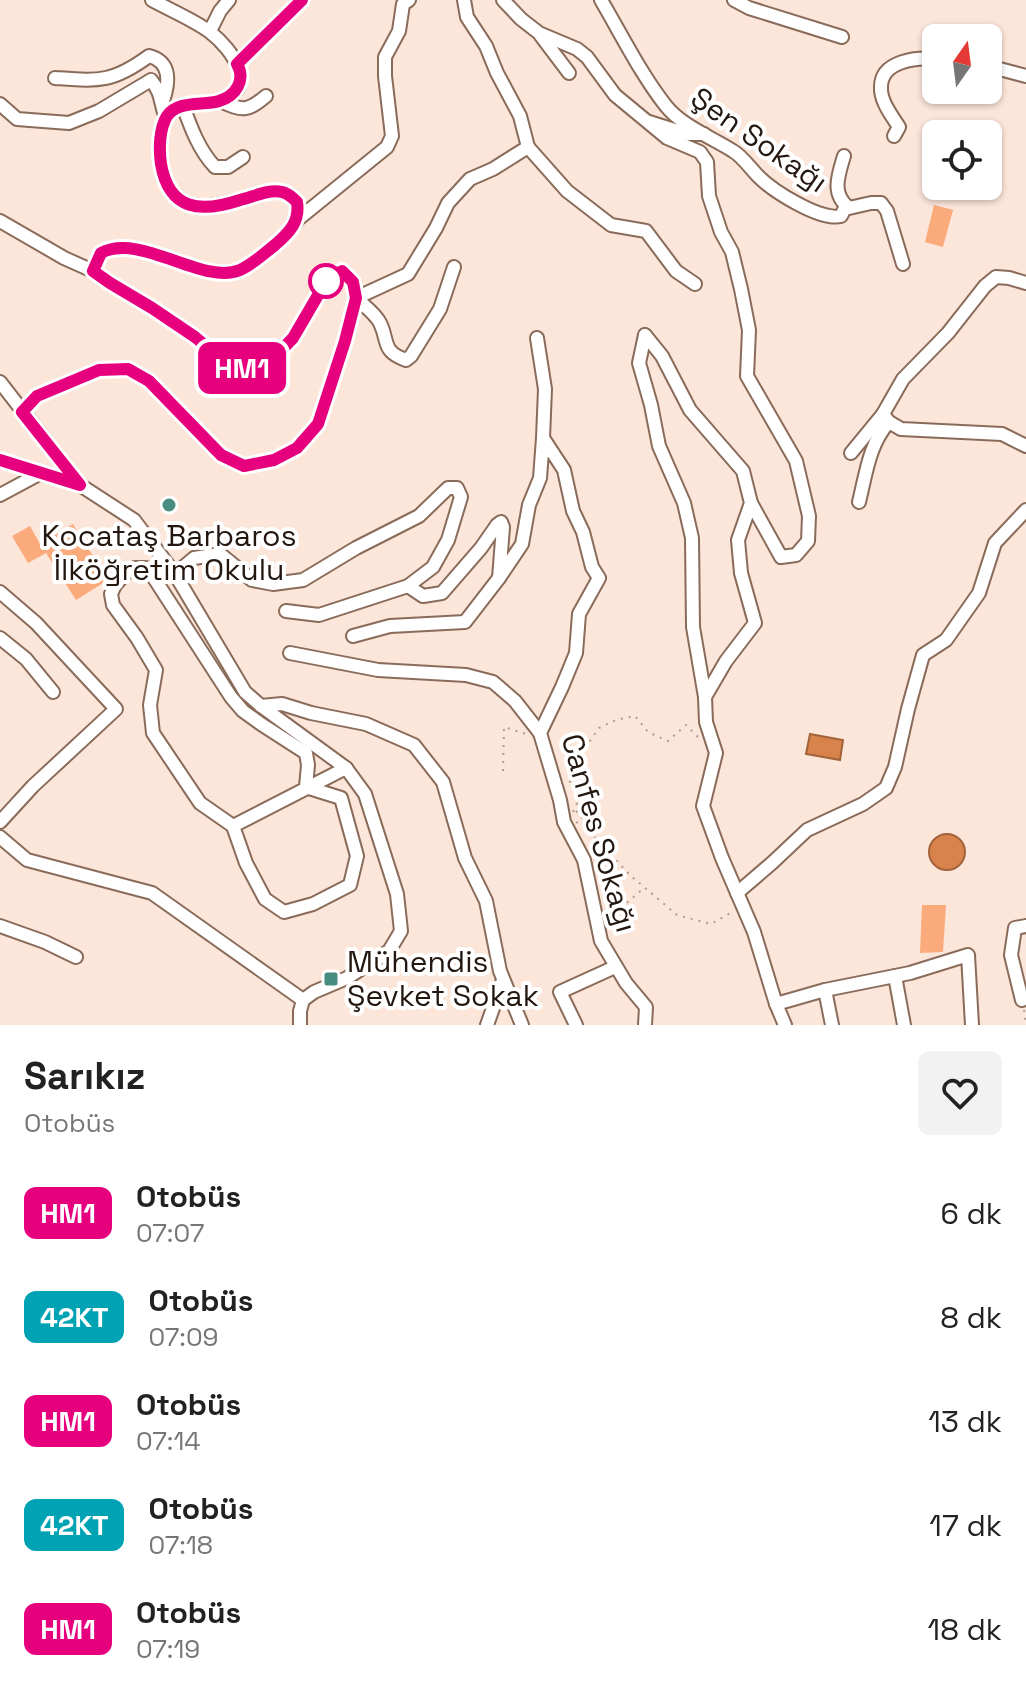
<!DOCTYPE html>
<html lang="tr">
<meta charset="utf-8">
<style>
body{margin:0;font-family:"Space Grotesk",sans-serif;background:#f2f2f2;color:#222;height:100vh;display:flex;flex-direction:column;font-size:30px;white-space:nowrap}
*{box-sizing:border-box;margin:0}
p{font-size:26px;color:#767676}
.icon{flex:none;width:44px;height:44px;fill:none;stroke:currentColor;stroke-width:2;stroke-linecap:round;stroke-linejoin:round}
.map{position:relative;height:1025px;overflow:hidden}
.drawer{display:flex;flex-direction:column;background:#fff;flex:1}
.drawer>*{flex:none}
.badge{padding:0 16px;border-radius:12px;font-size:28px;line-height:52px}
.needle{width:52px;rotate:14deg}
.fabs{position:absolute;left:922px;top:24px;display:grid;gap:16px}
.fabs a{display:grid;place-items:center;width:80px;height:80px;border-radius:12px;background:#fff;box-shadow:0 2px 6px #0004;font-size:40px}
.map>.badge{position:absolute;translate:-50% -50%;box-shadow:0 0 0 4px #fff}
.round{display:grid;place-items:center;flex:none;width:84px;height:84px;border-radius:12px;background:#f2f2f2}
.overview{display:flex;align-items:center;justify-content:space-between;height:136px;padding:0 24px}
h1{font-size:38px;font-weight:800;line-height:60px}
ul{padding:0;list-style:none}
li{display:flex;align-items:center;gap:24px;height:104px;padding:0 24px}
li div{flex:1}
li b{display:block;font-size:30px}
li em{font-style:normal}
li .badge{min-width:88px;font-weight:700;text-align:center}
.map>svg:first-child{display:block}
</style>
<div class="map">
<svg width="1026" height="1025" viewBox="0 0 1026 1025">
<rect width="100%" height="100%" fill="#fce6da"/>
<g fill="#faaa7b">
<path d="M934,205L953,210L943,247L925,242Z"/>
<path d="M73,524L108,580L76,600L46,553L28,563L12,536L30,526L40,544Z"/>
<path d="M922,905H946L943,952L920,953Z"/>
</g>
<g fill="#d8824c" stroke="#a2623a" stroke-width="2">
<path d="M810,734L843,740L840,760L806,754Z"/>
<circle cx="947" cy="852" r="18"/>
</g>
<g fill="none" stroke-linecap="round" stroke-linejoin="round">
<g stroke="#8a6b59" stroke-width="16">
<g id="minor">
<path d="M464,0L467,17L486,46L497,73L520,116L528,147"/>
<path d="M503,0L521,19L539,33L577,49L587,57L615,95L667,138L700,152L707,162L709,196L721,232L732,252L741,289L749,330L747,376L796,461L809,516L808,541L796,555L781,557L751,503"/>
<path d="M601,0C621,34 642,76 666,106C682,126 711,137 733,151C743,157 750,168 759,177C773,191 820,221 841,216L846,206"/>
<path d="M734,0L749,8L842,37"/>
<path d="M210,31L220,11L229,0"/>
<path d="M541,36L569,73"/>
<path d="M237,64L302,0"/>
<path d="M988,66L1026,76"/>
<path d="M55,78C99,81 112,83 149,56C172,62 169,83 163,101"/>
<path d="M220,101C243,111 247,112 266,96"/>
<path d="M0,104L17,119L69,123L99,111L151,80C163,95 159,101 166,118"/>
<path d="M183,106C191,128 199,150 215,167H228L243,157"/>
<path d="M649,122L687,134H704"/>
<path d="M894,136L899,127C892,116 880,101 881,87C881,61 916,57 936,59"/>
<path d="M844,156C838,176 831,194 849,208L871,203H881L887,211L903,264"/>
<path d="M297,220L387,147L392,136L385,76V57L399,31L403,4L409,0"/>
<path d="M0,221L64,258L93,271"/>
<path d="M454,267L440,309L411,356L406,360C381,351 389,341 380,323C375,313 364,306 356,298L408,274L436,228L448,203L470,179L493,169L528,147L567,191L611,225L646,231L676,271L695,284"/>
<path d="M645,335L662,356L690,410L743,471L751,503L738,540L741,573L755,623L726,661L705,697L706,722L716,753L703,806L722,858L754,932L776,1004L785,1025"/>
<path d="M645,335L639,363L651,405L659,446L684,503L692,538L693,627L705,697"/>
<path d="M537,338L545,389L543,438"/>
<path d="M0,382L80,485"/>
<path d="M22,412L37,396L99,370L128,369L149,381L221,455L244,466L274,460L297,448L318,424L345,341L356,298L353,282L342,271L328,278L293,338L272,360L250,371L225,362L195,337L152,308L110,283L93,271L101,253C141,232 192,281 236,271C246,269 258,259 266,252C277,243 289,234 296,222C298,217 299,209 297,204C284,169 212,225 180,199C169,191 164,182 162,169C160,153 159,136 165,121C173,99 201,106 219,101C261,89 232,49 210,32C194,20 170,10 152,0"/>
<path d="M883,414L889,422L901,429L1002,434L1026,446"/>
<path d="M851,453L883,414L903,379L948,333L985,286L996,277L1009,278L1026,283"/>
<path d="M0,460L80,485L134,520L175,574L245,692L261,706L346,768L365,794L397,894L401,931L389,951L347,978L314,992L303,1000L300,1011V1025"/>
<path d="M0,495L41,473"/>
<path d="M859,502C866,474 869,444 889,422"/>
<path d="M175,574L194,558L220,554L252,580L273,584L303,580L356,548L419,516L448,488H457L461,497L448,540L433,567L408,586L423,596L442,593L481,548L497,525L501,522L503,527L499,578L522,544L529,505L540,478L543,438L564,470L573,511L583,532L592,567L599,578L579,614L576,653L562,687L540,733L560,800L564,822L584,860L601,941L626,983L646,1007L645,1025"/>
<path d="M0,592L36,623L116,709L33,786L0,822"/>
<path d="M286,611L319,615L408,586"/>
<path d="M353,636L390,626L465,622L499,578"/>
<path d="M0,638L26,659L53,692"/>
<path d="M290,653L378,670L466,675L493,682L515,701L540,733"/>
<path d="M261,706L282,704L311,713L366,724L414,745L443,782L465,858L486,901L500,971L522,1025"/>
<path d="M233,826L246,863L265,899L284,912L313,904L350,885L357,856L341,798L306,787L308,765L306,753L261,724L243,711L231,697L154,578L146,568H135L126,573L115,585L111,594L113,605L137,638L156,670L150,705L153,733L200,803L233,826L346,768"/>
<path d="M0,837L27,860L152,893L303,1000"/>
<path d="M737,893L772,863L807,830L863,804L886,788L895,767L908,709L923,655L946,640L979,593L995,543L1026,510"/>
<path d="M0,926L45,942L76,957"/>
<path d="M895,976L904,1025"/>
<path d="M825,990L832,1025"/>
<path d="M1022,1000L1011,955L1015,928L1026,926"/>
<path d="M776,1004L825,990L910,973L968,955L972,1025"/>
<path d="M487,1025L503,980"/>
<path d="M576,1025L560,992L615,967"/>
</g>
</g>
<g stroke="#ae9c92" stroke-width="2" stroke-dasharray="2 6" stroke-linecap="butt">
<path d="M503,771L504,727L526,734"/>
<path d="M576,811L584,820L594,822"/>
<path d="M573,812L578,801L569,779V771L599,728L616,720L635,716L648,732L668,741L686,725L699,738"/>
<path d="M576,822L585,827L631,876L677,915L711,924L732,912"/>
<path d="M606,914L622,907L645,887"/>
<path d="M1024,1010L1026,1024"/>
</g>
<use href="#minor" stroke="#fff" stroke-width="12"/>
</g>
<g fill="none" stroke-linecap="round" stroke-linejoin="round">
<g stroke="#fff" stroke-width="18">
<path id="line" d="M0,460L80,485L22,412L37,396L99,370L128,369L149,381L221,455L244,466L274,460L297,448L318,424L345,341L356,298L353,282L342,271L328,278L293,338L272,360L250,371L225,362L195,337L152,308L110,283L93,271L101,253C141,232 203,286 240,270C253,264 265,253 276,244C290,232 300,221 297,202C293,198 288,193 282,192C268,189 253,197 240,200C201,213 169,211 161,164C159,150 159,129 167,116C178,100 203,106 219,101C236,96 246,80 237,64L302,0"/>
</g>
<use href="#line" stroke="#e6007e" stroke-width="12"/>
</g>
<circle fill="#fff" stroke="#e6007e" stroke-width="4" cx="326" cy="281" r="16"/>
<g fill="#488b7f" stroke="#fff" stroke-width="3">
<circle cx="169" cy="505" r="8"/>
<rect x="323" y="971" width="16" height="16" rx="4"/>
</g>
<g text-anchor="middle" stroke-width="8" stroke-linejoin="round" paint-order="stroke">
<g font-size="30" fill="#231710" stroke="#fff">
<text transform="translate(759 140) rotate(35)" y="10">Şen Sokağı</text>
<text transform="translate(599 833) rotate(74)" y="10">Canfes Sokağı</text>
</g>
<g font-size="30" fill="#231710" stroke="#fff">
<text x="169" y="546">Kocataş Barbaros<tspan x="169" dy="34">İlköğretim Okulu</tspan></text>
<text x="347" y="972" text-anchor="start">Mühendis<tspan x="347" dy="34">Şevket Sokak</tspan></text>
</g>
</g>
</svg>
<div class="fabs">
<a><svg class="needle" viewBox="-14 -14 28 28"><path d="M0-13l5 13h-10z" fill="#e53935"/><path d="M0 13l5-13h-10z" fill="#767676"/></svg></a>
<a><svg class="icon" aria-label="locate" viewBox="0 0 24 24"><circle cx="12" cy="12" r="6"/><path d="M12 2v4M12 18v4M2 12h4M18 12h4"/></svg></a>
</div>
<b class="badge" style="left:242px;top:368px;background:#e6007e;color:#fff">HM1</b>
</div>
<section class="drawer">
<div class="overview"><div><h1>Sarıkız</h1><p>Otobüs</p></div><a class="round"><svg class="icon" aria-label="heart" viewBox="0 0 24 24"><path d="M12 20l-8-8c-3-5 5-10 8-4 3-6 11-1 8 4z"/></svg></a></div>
<ul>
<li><span class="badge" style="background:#e6007e;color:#fff">HM1</span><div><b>Otobüs</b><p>07:07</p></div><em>6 dk</em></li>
<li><span class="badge" style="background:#00a3b4;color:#fff">42KT</span><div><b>Otobüs</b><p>07:09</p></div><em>8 dk</em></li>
<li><span class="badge" style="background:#e6007e;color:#fff">HM1</span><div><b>Otobüs</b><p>07:14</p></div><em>13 dk</em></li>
<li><span class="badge" style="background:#00a3b4;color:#fff">42KT</span><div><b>Otobüs</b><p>07:18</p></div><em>17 dk</em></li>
<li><span class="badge" style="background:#e6007e;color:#fff">HM1</span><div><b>Otobüs</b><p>07:19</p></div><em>18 dk</em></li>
</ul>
</section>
